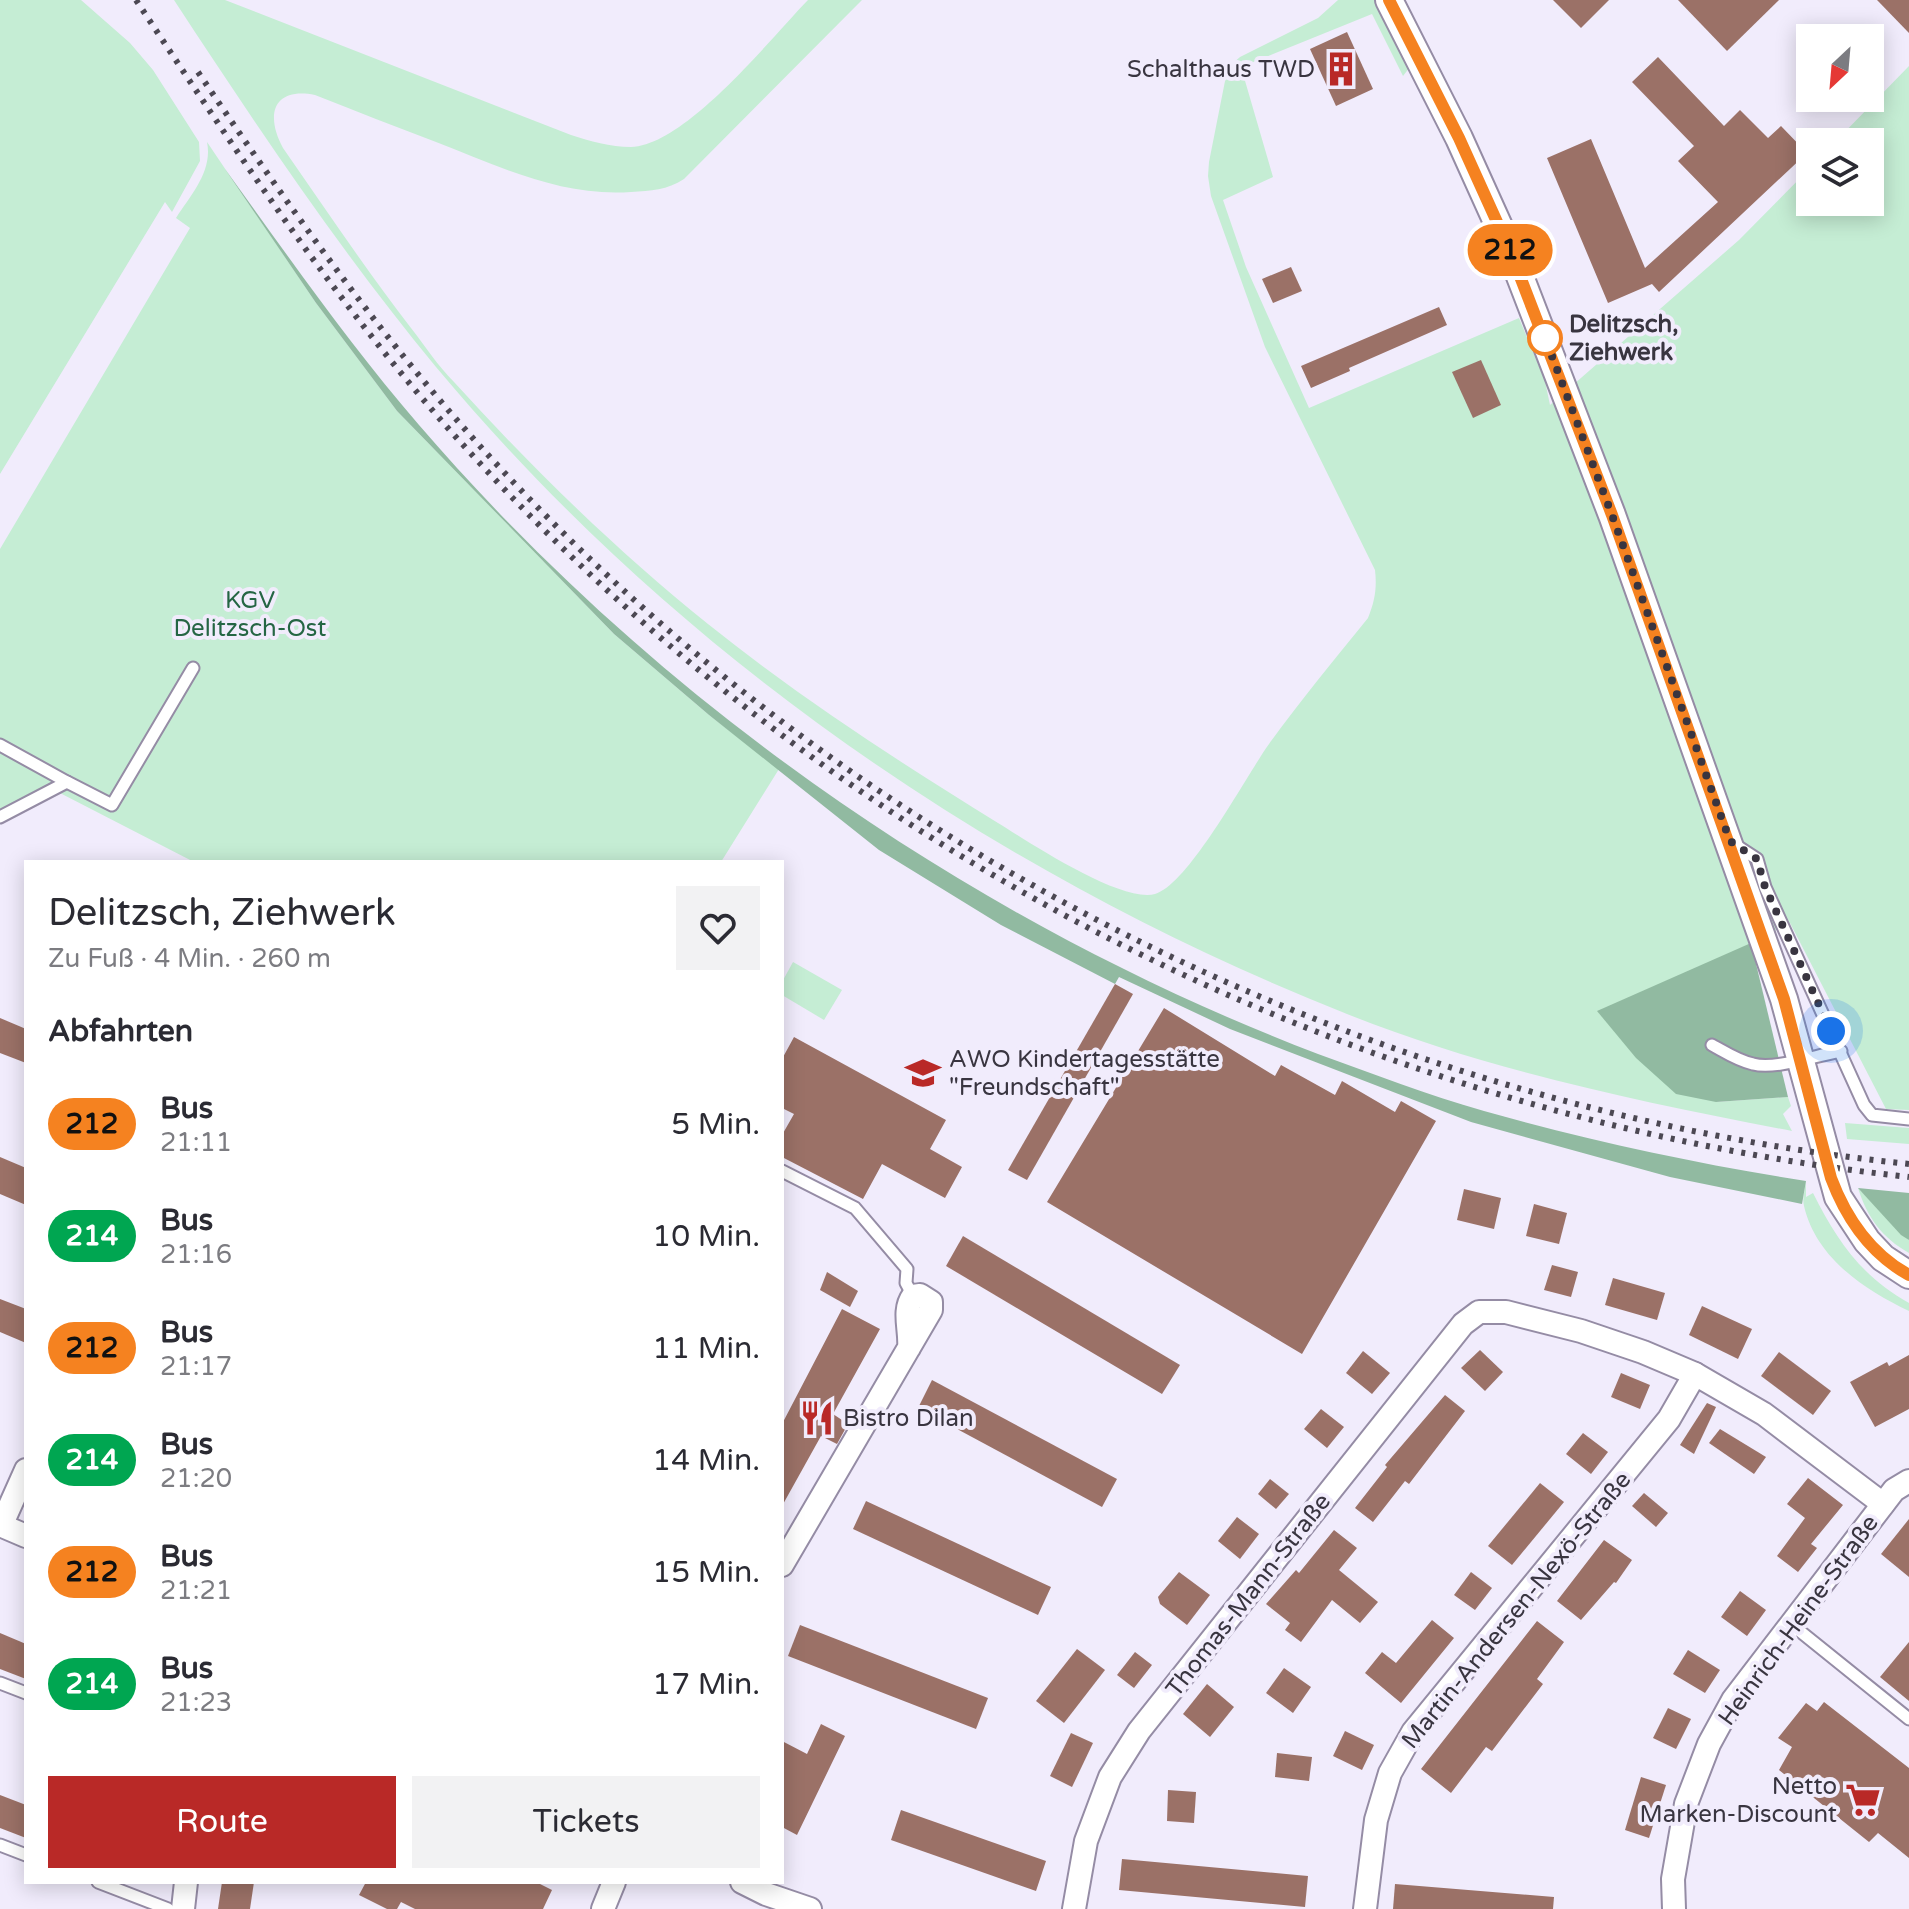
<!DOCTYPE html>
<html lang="de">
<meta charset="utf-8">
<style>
body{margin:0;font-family:"Varela Round",sans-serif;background:#f2f2f3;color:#2b2b33;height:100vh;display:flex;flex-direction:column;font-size:30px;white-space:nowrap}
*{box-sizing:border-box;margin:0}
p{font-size:26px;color:#7c7c81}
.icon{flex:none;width:44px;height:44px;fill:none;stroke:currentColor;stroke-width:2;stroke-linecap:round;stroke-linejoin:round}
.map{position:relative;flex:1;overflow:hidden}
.panel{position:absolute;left:24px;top:860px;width:760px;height:1024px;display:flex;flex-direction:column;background:#fff;border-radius:0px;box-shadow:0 4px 20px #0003}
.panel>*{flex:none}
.badge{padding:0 16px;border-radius:26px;font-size:28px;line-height:52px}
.needle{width:52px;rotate:206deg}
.fabs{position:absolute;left:1796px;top:24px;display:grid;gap:16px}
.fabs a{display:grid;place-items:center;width:88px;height:88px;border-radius:0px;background:#fff;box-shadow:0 4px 20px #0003;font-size:40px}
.you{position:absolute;width:40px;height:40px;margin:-20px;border:6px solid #fff;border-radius:50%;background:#1a73e8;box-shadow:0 0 0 12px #1a73e833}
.map>.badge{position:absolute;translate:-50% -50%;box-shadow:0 0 0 4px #fff}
h2{padding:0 24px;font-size:30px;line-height:72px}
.round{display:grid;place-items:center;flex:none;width:84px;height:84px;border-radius:0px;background:#f2f2f3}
.headline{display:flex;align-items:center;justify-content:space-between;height:136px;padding:0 24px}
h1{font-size:38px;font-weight:600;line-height:60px}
.primary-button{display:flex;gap:16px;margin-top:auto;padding:16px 24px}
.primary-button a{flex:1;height:92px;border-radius:0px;background:#b92927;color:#fff;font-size:32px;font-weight:600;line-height:92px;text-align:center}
.primary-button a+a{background:#f2f2f3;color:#2b2b33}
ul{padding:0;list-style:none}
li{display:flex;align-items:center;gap:24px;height:112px;padding:0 24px}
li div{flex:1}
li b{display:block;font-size:30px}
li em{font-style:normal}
li .badge{min-width:88px;font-weight:700;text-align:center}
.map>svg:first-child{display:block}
</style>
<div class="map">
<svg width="1909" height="1909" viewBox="0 0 1909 1909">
<rect width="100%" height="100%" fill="#f1ecfc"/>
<g fill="#c5edd4">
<path d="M0,0H81L130,43L153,70L199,142L200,161L172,212L165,202L0,474Z"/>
<path d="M174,0H225L571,135C590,141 610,147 631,147C686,145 770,39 808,0H862L684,179C667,190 651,191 631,192C562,197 500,167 436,142C396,127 356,111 315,95C273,87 265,115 283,148C325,208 366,270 411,328C425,346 438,366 454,382C532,468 617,551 708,624C799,697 899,762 998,823C1029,842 1120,903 1155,894C1189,884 1246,776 1269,744C1300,701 1335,659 1368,618C1375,601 1377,588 1375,570L1265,347L1211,196L1208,176L1209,162L1226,76L1232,64L1240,57L1318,18L1338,0H1376L1410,67L1403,76L1372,14L1241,67L1273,177L1223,200L1246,267L1309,408L1519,318L1545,381L1550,405L1739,240L1810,168V202H1870V142H1835L1909,66V1110L1886,1109L1790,923L1751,943L1716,1102L1788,1097L1791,1106L1783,1114L1792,1131C1641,1102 1490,1071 1347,1014C997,875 678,657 436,367C340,251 256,125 174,0Z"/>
<path d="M207,142L316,303L397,411L614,634L709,715L779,769L721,862H194L58,792L0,820V549L190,228L176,218C191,195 213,171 207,142Z"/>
<path d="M793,962L842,990L824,1020L782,995V982Z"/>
<path d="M1845,1123L1909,1128V1144L1847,1139Z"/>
<path d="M1806,1181V1197L1813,1193C1837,1241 1862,1277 1909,1303V1311C1865,1290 1816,1258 1804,1206C1802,1199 1805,1189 1806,1181Z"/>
<path d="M1858,1188L1909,1240V1253C1882,1238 1867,1217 1858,1188Z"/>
</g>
<g fill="#91baa1">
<path d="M225,169C288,256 349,344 419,425C659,704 975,923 1318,1054C1373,1074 1428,1095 1484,1111C1590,1141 1698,1164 1806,1181L1802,1204L1670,1177L1471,1122L1230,1029L1119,977L1115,984L1001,925L879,850L709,715L614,634L397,411L316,303Z"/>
<path d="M1751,943L1788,1097L1716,1102L1676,1094L1636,1058L1597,1011Z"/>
<path d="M1858,1188L1909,1193V1240L1901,1235Z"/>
</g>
<g fill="#9b7167">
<path d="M1553,0H1609L1581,28Z"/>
<path d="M1678,0H1779L1727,51Z"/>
<path d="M1877,0H1909V33Z"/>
<path d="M1347,32L1373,89L1336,106L1310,49Z"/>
<path d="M1658,57L1724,126L1740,110L1768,138L1781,126L1807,153L1659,292L1652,284L1608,303L1547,158L1591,139L1645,268L1718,202L1678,161L1694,146L1632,82Z"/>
<path d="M1291,267L1302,291L1273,303L1262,279Z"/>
<path d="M1439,307L1447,325L1349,368L1350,371L1311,388L1301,366Z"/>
<path d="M1481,360L1501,405L1473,418L1452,372Z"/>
<path d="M1115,984L1133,994L1027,1180L1008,1170Z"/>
<path d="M1164,1008L1275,1076L1281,1065L1335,1095L1342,1081L1395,1112L1401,1101L1436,1121L1302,1354L1047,1202Z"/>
<path d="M0,1018L26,1029V1063L0,1053Z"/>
<path d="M794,1037L946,1120L930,1149L962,1167L945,1198L882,1164L863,1199L782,1157V1135L794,1114L782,1108V1059Z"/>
<path d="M0,1157L26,1168V1205L0,1194Z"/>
<path d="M1464,1189L1501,1198L1494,1229L1457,1220Z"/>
<path d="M1534,1204L1567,1213L1559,1244L1526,1236Z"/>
<path d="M963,1236L1180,1365L1162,1394L946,1266Z"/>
<path d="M1552,1265L1578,1272L1571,1297L1544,1290Z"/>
<path d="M827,1272L858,1291L850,1307L820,1290Z"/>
<path d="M1613,1278L1665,1293L1657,1320L1605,1305Z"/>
<path d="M0,1299L26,1309V1343L0,1332Z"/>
<path d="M1702,1306L1752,1329L1738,1359L1689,1335Z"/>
<path d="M842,1309L880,1329L833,1414L848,1424L837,1444L821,1436L782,1506V1424Z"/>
<path d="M1480,1350L1503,1372L1485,1391L1461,1368Z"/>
<path d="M1363,1351L1390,1373L1372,1394L1346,1373Z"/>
<path d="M1779,1352L1831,1391L1813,1415L1761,1376Z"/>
<path d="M1909,1355V1409L1875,1427L1850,1382L1887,1362L1889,1366Z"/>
<path d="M1621,1373L1650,1385L1640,1409L1611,1397Z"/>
<path d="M932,1380L1117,1479L1102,1507L918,1408Z"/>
<path d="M1445,1395L1465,1411L1409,1484L1405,1481L1373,1522L1355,1508L1387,1467L1385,1465Z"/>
<path d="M1707,1403L1716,1407L1694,1454L1680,1445Z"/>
<path d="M1321,1409L1344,1427L1327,1448L1304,1429Z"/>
<path d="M1720,1429L1766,1457L1754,1474L1709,1443Z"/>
<path d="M1583,1433L1608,1452L1591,1474L1566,1454Z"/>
<path d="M1808,1478L1843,1505L1811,1544L1817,1548L1798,1572L1777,1556L1805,1518L1787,1504Z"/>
<path d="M1270,1479L1289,1494L1276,1509L1258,1494Z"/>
<path d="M1540,1483L1564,1502L1512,1565L1488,1546Z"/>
<path d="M1644,1493L1668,1513L1656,1527L1632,1506Z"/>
<path d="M866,1501L1051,1587L1038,1615L853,1529Z"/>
<path d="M1237,1517L1259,1534L1240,1559L1218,1541Z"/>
<path d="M1909,1519V1577L1881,1554Z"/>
<path d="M1334,1530L1357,1548L1339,1570L1378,1602L1360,1623L1332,1600L1301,1642L1285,1630L1290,1623L1266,1604L1296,1570L1299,1573Z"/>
<path d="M1604,1540L1632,1560L1616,1583L1614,1582L1581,1620L1557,1601Z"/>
<path d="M1179,1572L1210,1595L1187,1625L1160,1604L1158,1597Z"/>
<path d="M1471,1572L1492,1588L1475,1610L1454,1595Z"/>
<path d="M1740,1591L1766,1610L1747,1636L1721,1617Z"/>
<path d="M1432,1620L1454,1638L1401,1703L1365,1673L1382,1652L1396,1663Z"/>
<path d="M1537,1621L1564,1642L1537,1679L1543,1684L1492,1751L1486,1747L1451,1793L1421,1769Z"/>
<path d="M800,1625L988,1698L976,1729L788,1656Z"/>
<path d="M0,1633L26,1644V1679L0,1669Z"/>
<path d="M1909,1642V1701L1880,1677Z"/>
<path d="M1077,1649L1105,1670L1064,1723L1036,1701Z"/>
<path d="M1688,1650L1720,1670L1705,1693L1673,1674Z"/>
<path d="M1135,1652L1152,1665L1134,1688L1117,1675Z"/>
<path d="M1284,1668L1311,1687L1293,1713L1266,1693Z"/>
<path d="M1207,1684L1234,1707L1210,1737L1183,1714Z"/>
<path d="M1824,1702L1909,1768V1858L1878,1833L1869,1842L1779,1770L1792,1747L1778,1738L1806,1703L1817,1711Z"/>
<path d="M1668,1708L1691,1719L1676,1749L1653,1738Z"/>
<path d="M821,1724L845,1736L797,1835L782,1827V1741L807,1754Z"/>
<path d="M1345,1731L1374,1745L1362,1770L1333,1756Z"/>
<path d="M1071,1733L1093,1743L1072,1787L1050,1776Z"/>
<path d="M1277,1753L1312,1757L1309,1781L1275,1777Z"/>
<path d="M1641,1777L1666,1785L1649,1838L1625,1830Z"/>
<path d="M1168,1790L1196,1792L1194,1823L1167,1821Z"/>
<path d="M0,1795L26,1805V1838L0,1828Z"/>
<path d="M901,1810L1046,1861L1036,1891L891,1840Z"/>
<path d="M1122,1859L1308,1876L1305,1907L1119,1890Z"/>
<path d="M222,1882H254L250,1909H218Z"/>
<path d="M366,1882H536L552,1890L543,1909H415L401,1902L397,1909H387L359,1895Z"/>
<path d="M1395,1884L1554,1897L1553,1909H1393Z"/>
</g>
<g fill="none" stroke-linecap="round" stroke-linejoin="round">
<g stroke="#958ca5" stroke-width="15">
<g id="service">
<path d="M0,745L67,782L0,817"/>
<path d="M67,782L112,805L193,668"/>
<path d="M1734,844L1757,859L1765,887L1864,1105L1872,1115L1909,1119"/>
<path d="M1712,1045C1725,1052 1738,1061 1753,1064C1775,1070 1817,1055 1841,1051"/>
<path d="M782,1171L855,1208L907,1269L906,1283L913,1296"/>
<path d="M1791,1624L1909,1719"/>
<path d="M0,1683L26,1693"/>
<path d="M0,1845L26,1855"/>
<path d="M98,1882L168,1909"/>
</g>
</g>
<g stroke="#958ca5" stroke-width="26">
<g id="minor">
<path d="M0,1525L26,1536"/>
<path d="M1,1526L26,1470"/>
<path d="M782,1565L931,1310V1302L920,1295L913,1296C902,1311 911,1331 909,1348"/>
<path d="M742,1882L766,1894L810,1909"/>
<path d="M183,1909L186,1882"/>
<path d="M603,1909L614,1882"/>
<path d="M1074,1909L1086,1841L1110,1777L1139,1731L1463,1324L1479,1312H1506L1581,1331L1643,1352L1695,1374L1764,1414L1883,1504"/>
<path d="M1365,1909L1376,1820L1390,1773L1413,1732L1669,1419L1695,1374"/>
<path d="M1674,1909L1673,1879L1686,1804L1709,1744L1733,1700L1894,1490L1909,1481"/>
</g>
</g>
<g stroke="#958ca5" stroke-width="30">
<path id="tertiary" d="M1389,0L1459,138L1511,253L1612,515L1784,999L1838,1197L1867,1241L1883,1258L1909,1275"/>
</g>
<use href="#service" stroke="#fff" stroke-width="11"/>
<use href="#minor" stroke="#fff" stroke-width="22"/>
<use href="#tertiary" stroke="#fff" stroke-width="26"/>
<g stroke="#4c4853" stroke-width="6" stroke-dasharray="4 8" stroke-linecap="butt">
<path d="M136,0C238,154 340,310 465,447C838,859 1357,1117 1909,1177"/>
<path d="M198,72C279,192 361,310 456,419C823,840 1356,1107 1909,1164"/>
</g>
</g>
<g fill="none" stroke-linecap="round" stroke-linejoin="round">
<g stroke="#fff" stroke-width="18">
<path id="line" d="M1389,0L1459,138L1511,253L1612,515L1784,999L1831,1178C1846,1218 1871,1254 1909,1275"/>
</g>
<use href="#line" stroke="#f58220" stroke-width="12"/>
<path stroke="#393540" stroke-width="8" stroke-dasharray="0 14.4" d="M1545,338L1541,327L1612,515L1730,841L1757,859L1765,887L1831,1031"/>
</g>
<defs>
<g id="building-bare" transform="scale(2.76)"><path d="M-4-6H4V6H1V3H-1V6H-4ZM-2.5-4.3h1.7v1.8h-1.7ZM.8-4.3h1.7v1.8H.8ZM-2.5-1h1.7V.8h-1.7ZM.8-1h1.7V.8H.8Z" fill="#b92927" stroke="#f1ecfc" stroke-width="2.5" paint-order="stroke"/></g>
<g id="school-bare" transform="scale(2.76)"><path d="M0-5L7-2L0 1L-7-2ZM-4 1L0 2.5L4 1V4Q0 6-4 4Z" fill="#b92927" stroke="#f1ecfc" stroke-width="2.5" paint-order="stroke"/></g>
<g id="restaurant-bare" transform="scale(2.76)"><path d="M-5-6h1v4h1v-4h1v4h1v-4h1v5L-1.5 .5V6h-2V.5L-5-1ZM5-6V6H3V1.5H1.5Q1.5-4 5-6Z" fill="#b92927" stroke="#f1ecfc" stroke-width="2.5" paint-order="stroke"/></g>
<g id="supermarket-bare" transform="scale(2.76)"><path d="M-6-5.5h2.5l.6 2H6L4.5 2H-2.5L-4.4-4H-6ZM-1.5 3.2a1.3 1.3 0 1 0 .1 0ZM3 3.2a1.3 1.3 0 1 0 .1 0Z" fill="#b92927" stroke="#f1ecfc" stroke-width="2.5" paint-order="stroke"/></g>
</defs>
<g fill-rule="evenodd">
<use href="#building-bare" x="1341" y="69"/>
<use href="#school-bare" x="923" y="1073"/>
<use href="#restaurant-bare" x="817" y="1418"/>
<use href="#supermarket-bare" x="1863" y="1800"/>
</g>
<circle fill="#fff" stroke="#f58220" stroke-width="4" cx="1545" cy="338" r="16"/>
<g text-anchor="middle" stroke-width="8" stroke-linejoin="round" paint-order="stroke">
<g font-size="24" fill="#393540" stroke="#f1ecfc" text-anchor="end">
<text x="1315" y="77">Schalthaus TWD</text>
<text x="949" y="1067" text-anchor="start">AWO Kindertagesstätte<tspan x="949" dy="28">"Freundschaft"</tspan></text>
<text x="843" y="1426" text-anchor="start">Bistro Dilan</text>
<text x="1837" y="1794">Netto<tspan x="1837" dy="28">Marken-Discount</tspan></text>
</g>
<g font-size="24" font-weight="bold" fill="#393540" stroke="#f1ecfc" text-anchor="start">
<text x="1569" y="332">Delitzsch,<tspan x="1569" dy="28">Ziehwerk</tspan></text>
</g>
<g font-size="24" fill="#256644" stroke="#f1ecfc">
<text x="250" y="608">KGV<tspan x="250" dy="28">Delitzsch-Ost</tspan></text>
</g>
<g font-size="24" fill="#393540" stroke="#f1ecfc">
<text transform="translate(1248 1595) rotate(-52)" y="8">Thomas-Mann-Straße</text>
<text transform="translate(1516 1610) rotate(-51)" y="8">Martin-Andersen-Nexö-Straße</text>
<text transform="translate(1798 1620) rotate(-54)" y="8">Heinrich-Heine-Straße</text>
</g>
</g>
</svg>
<div class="fabs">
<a><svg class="needle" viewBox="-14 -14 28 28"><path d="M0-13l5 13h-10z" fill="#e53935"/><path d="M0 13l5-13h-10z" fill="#7c7c81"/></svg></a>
<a><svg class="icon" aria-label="layers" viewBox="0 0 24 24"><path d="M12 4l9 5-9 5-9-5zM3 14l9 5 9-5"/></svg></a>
</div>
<div class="you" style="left:1831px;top:1031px"></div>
<b class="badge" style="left:1510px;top:250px;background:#f58220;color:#111">212</b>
<section class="panel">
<div class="headline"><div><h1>Delitzsch, Ziehwerk</h1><p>Zu Fuß · 4 Min. · 260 m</p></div><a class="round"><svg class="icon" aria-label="heart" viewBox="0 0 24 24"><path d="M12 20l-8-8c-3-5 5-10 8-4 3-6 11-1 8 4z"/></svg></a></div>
<h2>Abfahrten</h2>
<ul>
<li><span class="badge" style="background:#f58220;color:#111">212</span><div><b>Bus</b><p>21:11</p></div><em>5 Min.</em></li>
<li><span class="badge" style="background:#00a651;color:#fff">214</span><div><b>Bus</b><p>21:16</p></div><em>10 Min.</em></li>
<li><span class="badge" style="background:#f58220;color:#111">212</span><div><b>Bus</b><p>21:17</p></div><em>11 Min.</em></li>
<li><span class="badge" style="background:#00a651;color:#fff">214</span><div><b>Bus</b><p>21:20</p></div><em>14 Min.</em></li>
<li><span class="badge" style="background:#f58220;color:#111">212</span><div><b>Bus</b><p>21:21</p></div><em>15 Min.</em></li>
<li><span class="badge" style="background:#00a651;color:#fff">214</span><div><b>Bus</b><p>21:23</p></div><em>17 Min.</em></li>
</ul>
<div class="primary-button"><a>Route</a><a>Tickets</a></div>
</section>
</div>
